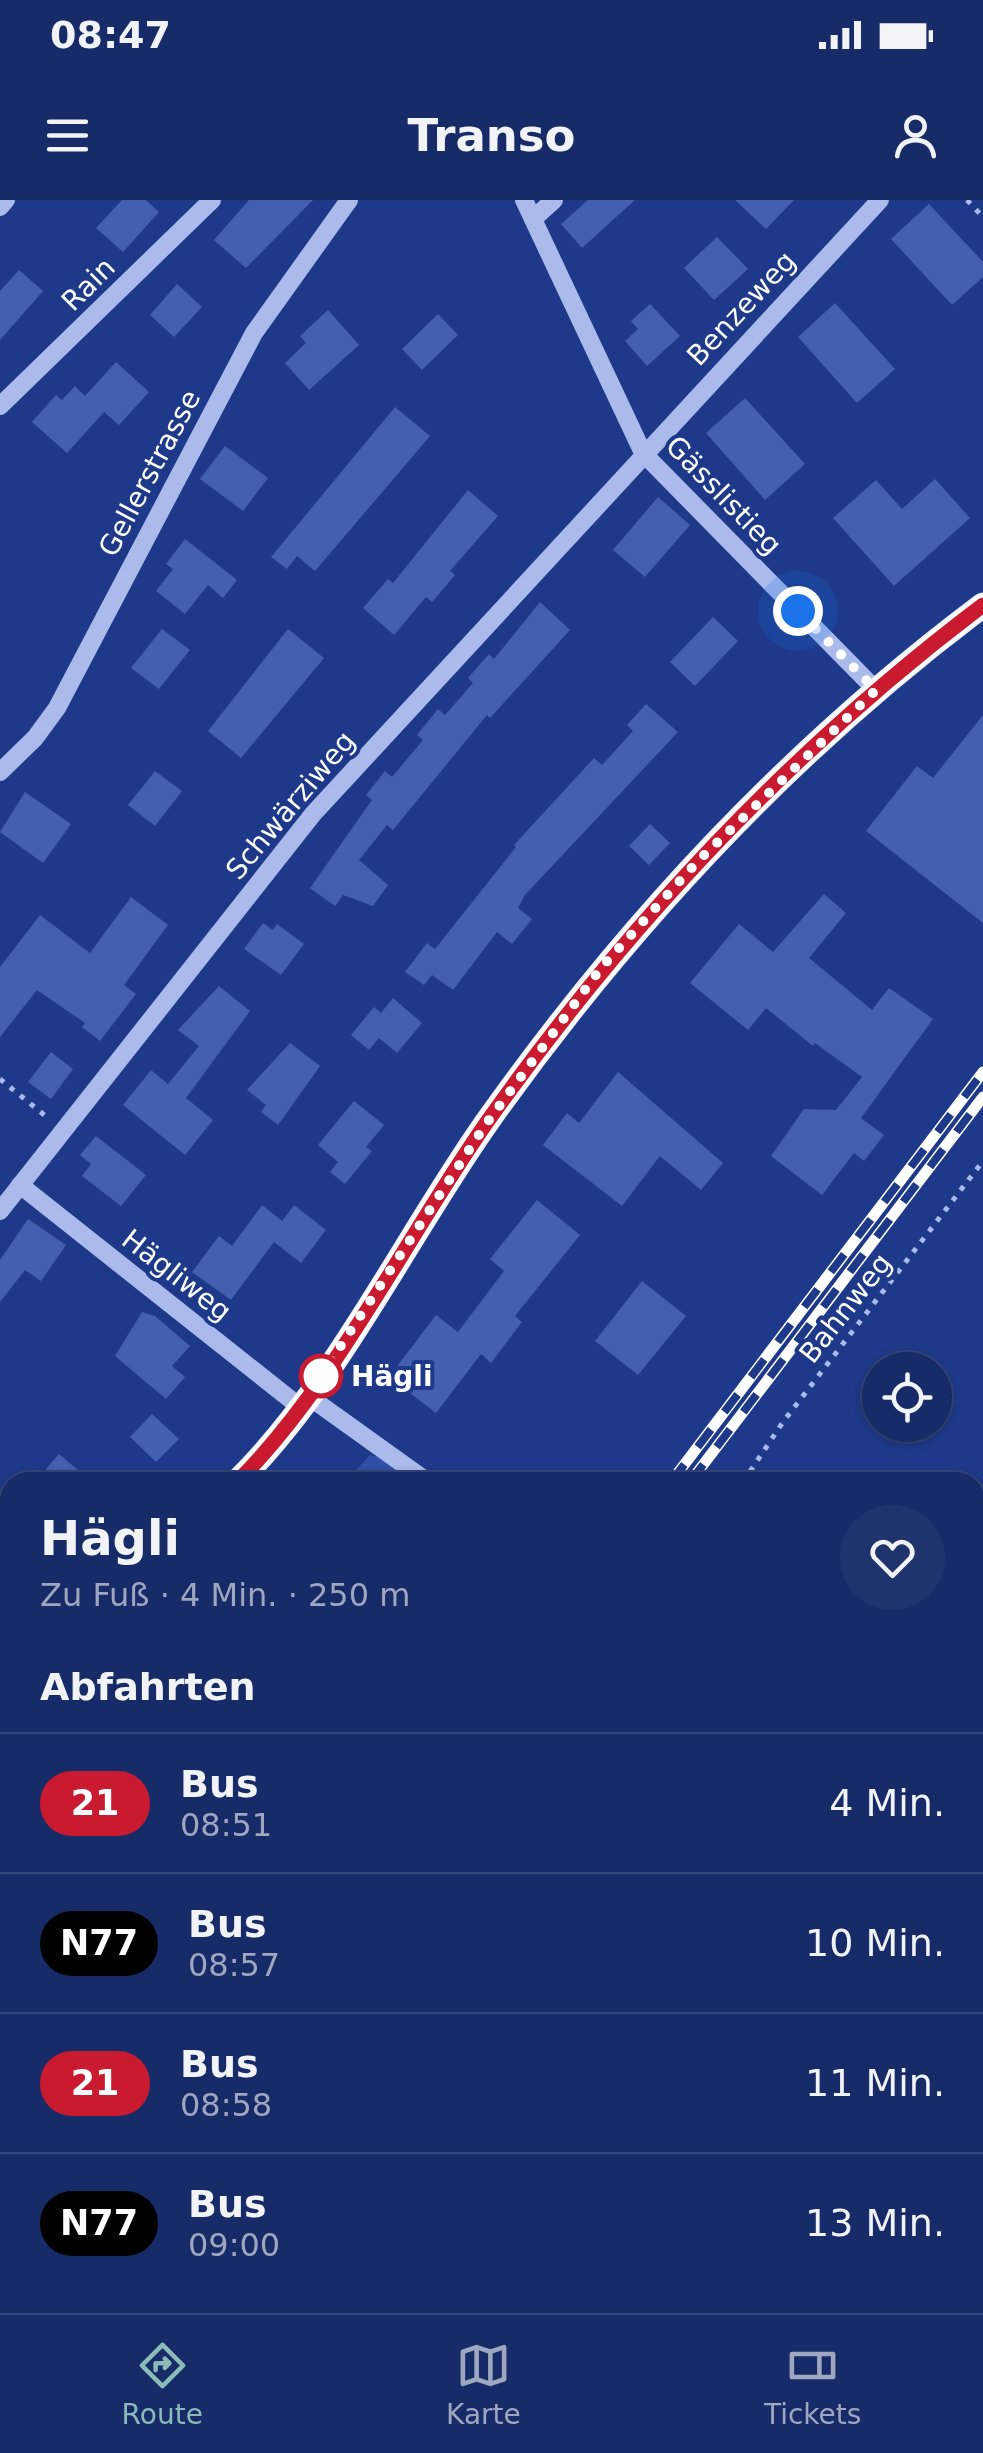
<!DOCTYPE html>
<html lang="de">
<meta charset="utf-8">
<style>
body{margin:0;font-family:"DejaVu Sans",sans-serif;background:#1f336d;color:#f1f3f6;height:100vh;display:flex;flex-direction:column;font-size:38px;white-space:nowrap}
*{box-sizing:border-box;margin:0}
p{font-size:32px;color:#9ea7c0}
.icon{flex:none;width:55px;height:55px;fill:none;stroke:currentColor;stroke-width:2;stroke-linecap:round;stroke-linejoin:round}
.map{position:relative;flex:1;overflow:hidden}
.panel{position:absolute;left:0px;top:1272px;width:985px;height:842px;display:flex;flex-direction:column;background:#162b67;border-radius:30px 30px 0 0;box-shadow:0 2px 8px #0004,0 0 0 2px #35477b}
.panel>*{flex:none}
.badge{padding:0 20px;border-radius:32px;font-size:35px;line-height:65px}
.tools{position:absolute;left:862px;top:1152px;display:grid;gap:20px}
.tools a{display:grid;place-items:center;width:90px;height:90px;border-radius:50%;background:#162b67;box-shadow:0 2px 8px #0004,0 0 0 2px #35477b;font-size:50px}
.you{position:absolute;width:50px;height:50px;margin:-25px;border:8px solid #fff;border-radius:50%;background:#1a73e8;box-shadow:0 0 0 15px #1a73e833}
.map>.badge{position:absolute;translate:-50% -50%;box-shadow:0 0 0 5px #fff}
h2{padding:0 40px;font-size:38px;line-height:90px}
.round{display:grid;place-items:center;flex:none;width:105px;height:105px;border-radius:52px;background:#1f336d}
.headline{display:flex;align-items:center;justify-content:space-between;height:170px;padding:0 40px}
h1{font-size:48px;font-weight:600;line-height:75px}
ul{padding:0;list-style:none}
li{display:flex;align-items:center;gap:30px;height:140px;padding:0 40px;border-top:2px solid #35477b}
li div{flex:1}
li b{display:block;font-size:38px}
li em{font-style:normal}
li .badge{min-width:110px;font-weight:700;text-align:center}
.status{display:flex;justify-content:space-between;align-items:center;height:70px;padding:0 50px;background:#162b67;direction:ltr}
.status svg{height:28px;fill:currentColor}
header{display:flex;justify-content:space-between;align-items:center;height:130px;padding:0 40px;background:#162b67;font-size:45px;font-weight:600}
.menu{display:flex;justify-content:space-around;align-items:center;height:140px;border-top:2px solid #35477b;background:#162b67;font-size:28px;color:#9ea7c0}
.menu a{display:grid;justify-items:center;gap:5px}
.menu .current{color:#8bbbb9}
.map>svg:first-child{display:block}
</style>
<div class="status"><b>08:47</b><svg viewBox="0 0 49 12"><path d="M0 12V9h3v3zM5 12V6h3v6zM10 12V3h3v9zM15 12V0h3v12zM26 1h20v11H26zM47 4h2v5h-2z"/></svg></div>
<header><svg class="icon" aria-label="menu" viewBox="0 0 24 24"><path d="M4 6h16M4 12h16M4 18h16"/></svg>Transo<svg class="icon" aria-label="person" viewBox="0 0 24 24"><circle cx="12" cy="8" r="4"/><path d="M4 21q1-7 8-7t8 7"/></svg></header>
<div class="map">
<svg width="983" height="2113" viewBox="0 0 983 2113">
<rect width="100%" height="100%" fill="#1e3989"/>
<path fill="#3250a7" d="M370,1255L380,1257L410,1282H372L358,1274L352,1282H345Z"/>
<g fill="#435fb0">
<path d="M122,0H146L159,12L123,52L96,28Z"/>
<path d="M249,0H313L246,68L214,40Z"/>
<path d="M588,0H635L582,48L561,24Z"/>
<path d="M735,0H794L766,29Z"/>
<path d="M929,4L983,62V77L952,105L891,39Z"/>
<path d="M717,37L748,69L714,100L684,68Z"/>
<path d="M19,70L43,91L0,140V91Z"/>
<path d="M177,84L202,107L174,137L150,115Z"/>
<path d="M835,103L895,169L857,203L798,137Z"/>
<path d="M650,104L680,136L647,166L625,141L638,129L631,121Z"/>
<path d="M328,110L359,145L309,190L285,163L306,143L300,136Z"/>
<path d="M438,114L458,135L422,170L402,149Z"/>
<path d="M116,162L149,192L119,225L104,212L67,253L32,222L56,195L62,200L75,186L85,196Z"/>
<path d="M745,198L805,264L765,300L706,233Z"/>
<path d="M395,207L430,236L315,371L297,356L287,369L271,357Z"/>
<path d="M225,246L268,278L243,311L200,279Z"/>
<path d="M935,279L970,318L894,386L833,318L876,280L902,309Z"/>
<path d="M468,290L498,316L450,371L455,375L432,402L426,397L394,435L363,408L388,379L393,383Z"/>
<path d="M658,297L690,325L645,377L613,350Z"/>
<path d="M185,339L237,380L223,398L208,385L185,414L156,391L173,369L166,364Z"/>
<path d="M540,402L570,430L490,518L487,515L393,630L387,625L359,660L388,685L373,706L343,695L335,706L310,688L372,600L366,595L385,571L392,577L423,540L417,535L438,509L445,515L473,483L468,478L489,454L494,459Z"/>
<path d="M713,417L738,441L695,486L670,462Z"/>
<path d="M162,429L190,450L159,489L131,468Z"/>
<path d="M288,429L324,458L241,558L208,531Z"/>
<path d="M646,504L678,532L525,695L518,708L532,719L512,744L497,732L453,790L432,775L424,785L405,772L427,743L435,749L516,647L514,645L594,558L602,565L633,531L627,525Z"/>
<path d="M983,515V723L866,631L917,566L933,578Z"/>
<path d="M155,571L182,591L155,626L128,605Z"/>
<path d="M25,592L71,624L43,663L0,632Z"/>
<path d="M650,624L670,643L649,665L629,646Z"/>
<path d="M824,694L846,713L809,758L872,810L889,788L933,819L861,918L884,935L864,961L854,953L822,995L771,956L804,909L836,910L862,877L815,843L813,846L766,808L748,830L690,783L739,724L773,752Z"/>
<path d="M131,697L168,725L124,785L136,794L100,841L82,827L85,823L37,790L0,837V767L40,715L90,753Z"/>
<path d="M263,723L273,730L277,724L304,744L281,775L244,749Z"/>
<path d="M219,786L250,811L186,898L213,920L185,955L123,905L151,870L168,884L199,846L178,830Z"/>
<path d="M393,798L422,823L397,853L379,838L369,850L351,835L374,807L381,813Z"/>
<path d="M290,843L320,866L278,925L261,912L266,905L247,890Z"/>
<path d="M51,852L73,869L51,899L28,882Z"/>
<path d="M618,872L723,963L701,990L660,956L622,1006L543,945L567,913L579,923Z"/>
<path d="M354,901L384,925L366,947L372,951L345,984L330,972L338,962L318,945Z"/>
<path d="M96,936L146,975L121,1006L82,976L91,964L80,955Z"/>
<path d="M537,1000L580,1035L515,1116L522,1122L491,1163L481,1154L436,1213L389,1177L436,1115L458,1132L504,1071L490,1059Z"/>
<path d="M262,1005L282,1021L294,1005L326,1030L301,1063L274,1042L231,1100L192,1072L219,1036L232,1046Z"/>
<path d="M28,1019L66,1045L41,1081L25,1070L0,1102V1060Z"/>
<path d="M642,1081L686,1116L638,1175L595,1141Z"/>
<path d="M142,1112L155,1116L190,1146L172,1166L185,1177L166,1199L115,1156Z"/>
<path d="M152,1214L179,1239L156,1262L130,1237Z"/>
<path d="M59,1254L92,1282H61L46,1269Z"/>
</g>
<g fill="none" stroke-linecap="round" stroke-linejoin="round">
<g stroke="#a9baeb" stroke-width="5" stroke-dasharray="5 8" stroke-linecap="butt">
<path d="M967,0L983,17"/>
<path d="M0,879L48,918"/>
<path d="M743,1282L783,1222L983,961"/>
<path d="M975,1385L983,1392"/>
<path d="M975,1534L983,1523"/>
<path d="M975,1554L983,1560"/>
<path d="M0,2100L10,2087"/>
<path d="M244,2105L254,2113"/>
<path d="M89,2113L95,2105"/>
</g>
<g stroke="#a9baeb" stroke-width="18">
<path d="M524,0L643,253L876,490"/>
<path d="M0,7L6,0"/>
<path d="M533,19L554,0"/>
<path d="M0,206L212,0"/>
<path d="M0,572L35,538L57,508L254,133L349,0"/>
<path d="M20,985L300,1207"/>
<path d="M0,1011L313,614L880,0"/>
<path d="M308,1196L428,1282"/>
<path d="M975,1429L983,1419"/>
<path d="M975,1774L983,1780"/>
<path d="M975,2074L983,2080"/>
<path d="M476,2105L483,2113"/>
<path d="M678,2105L710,2113"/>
<path d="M814,2105L823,2113"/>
<path d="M289,2113L294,2105"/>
<path d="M496,2113L503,2105"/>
<path d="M649,2113L656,2105"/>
<path d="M737,2113L744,2105"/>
</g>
<g stroke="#eef1fe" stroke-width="25">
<path d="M237,1282C336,1184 406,1037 487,922C626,726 791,549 983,405"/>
<path d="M0,1457L10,1451"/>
</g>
<g stroke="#fff" stroke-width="11">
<g id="rail">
<path d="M671,1282L983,872"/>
<path d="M690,1282L983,897"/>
<path d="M38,2113L44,2105"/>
<path d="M58,2113L65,2105"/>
</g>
</g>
<use href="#rail" stroke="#1e3989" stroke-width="8" stroke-dasharray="22" stroke-linecap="butt"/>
</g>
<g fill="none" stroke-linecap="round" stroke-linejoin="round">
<g stroke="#fff" stroke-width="22">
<path id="line" d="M237,1282C334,1186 407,1036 487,922C626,726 791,550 983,405"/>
</g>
<use href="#line" stroke="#ca1a30" stroke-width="15"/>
<path stroke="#fff" stroke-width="10" stroke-dasharray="0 18" d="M321,1176L486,924L601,768L698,661L876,490L798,411"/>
</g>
<circle fill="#fff" stroke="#ca1a30" stroke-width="5" cx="321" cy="1176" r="20"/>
<g text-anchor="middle" stroke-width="8" stroke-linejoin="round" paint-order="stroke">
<g font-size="28" fill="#fff" stroke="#1e3989">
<text transform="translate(88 84) rotate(-45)" y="10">Rain</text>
<text transform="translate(741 108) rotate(-47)" y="10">Benzeweg</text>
<text transform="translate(149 273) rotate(-62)" y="10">Gellerstrasse</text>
<text transform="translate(724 295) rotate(46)" y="10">Gässlistieg</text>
<text transform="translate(290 605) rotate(-50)" y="10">Schwärziweg</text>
<text transform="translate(177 1075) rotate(38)" y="10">Hägliweg</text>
<text transform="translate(845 1108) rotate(-52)" y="10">Bahnweg</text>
</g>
<g font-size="28" font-weight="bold" fill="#fff" stroke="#1e3989" text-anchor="start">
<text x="351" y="1186">Hägli</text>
</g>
</g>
</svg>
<div class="tools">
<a><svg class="icon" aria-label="locate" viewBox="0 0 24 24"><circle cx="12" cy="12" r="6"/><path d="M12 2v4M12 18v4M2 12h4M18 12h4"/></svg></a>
</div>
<div class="you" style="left:798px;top:411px"></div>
<section class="panel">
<div class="headline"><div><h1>Hägli</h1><p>Zu Fuß · 4 Min. · 250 m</p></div><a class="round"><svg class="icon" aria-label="heart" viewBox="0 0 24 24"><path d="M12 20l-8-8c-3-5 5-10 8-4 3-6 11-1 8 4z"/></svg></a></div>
<h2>Abfahrten</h2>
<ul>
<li><span class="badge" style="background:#ca1a30;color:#fff">21</span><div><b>Bus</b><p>08:51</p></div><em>4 Min.</em></li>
<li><span class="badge" style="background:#000;color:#fff">N77</span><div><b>Bus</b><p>08:57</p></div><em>10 Min.</em></li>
<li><span class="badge" style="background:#ca1a30;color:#fff">21</span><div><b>Bus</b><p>08:58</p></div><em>11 Min.</em></li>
<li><span class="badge" style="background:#000;color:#fff">N77</span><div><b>Bus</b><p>09:00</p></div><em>13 Min.</em></li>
</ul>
</section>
</div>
<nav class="menu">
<a class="current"><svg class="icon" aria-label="directions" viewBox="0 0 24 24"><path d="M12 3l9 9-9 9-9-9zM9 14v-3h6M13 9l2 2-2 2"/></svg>Route</a>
<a><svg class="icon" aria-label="map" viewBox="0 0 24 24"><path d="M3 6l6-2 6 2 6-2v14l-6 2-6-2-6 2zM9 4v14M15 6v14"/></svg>Karte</a>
<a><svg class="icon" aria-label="tickets" viewBox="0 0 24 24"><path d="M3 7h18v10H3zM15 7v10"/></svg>Tickets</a>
</nav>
